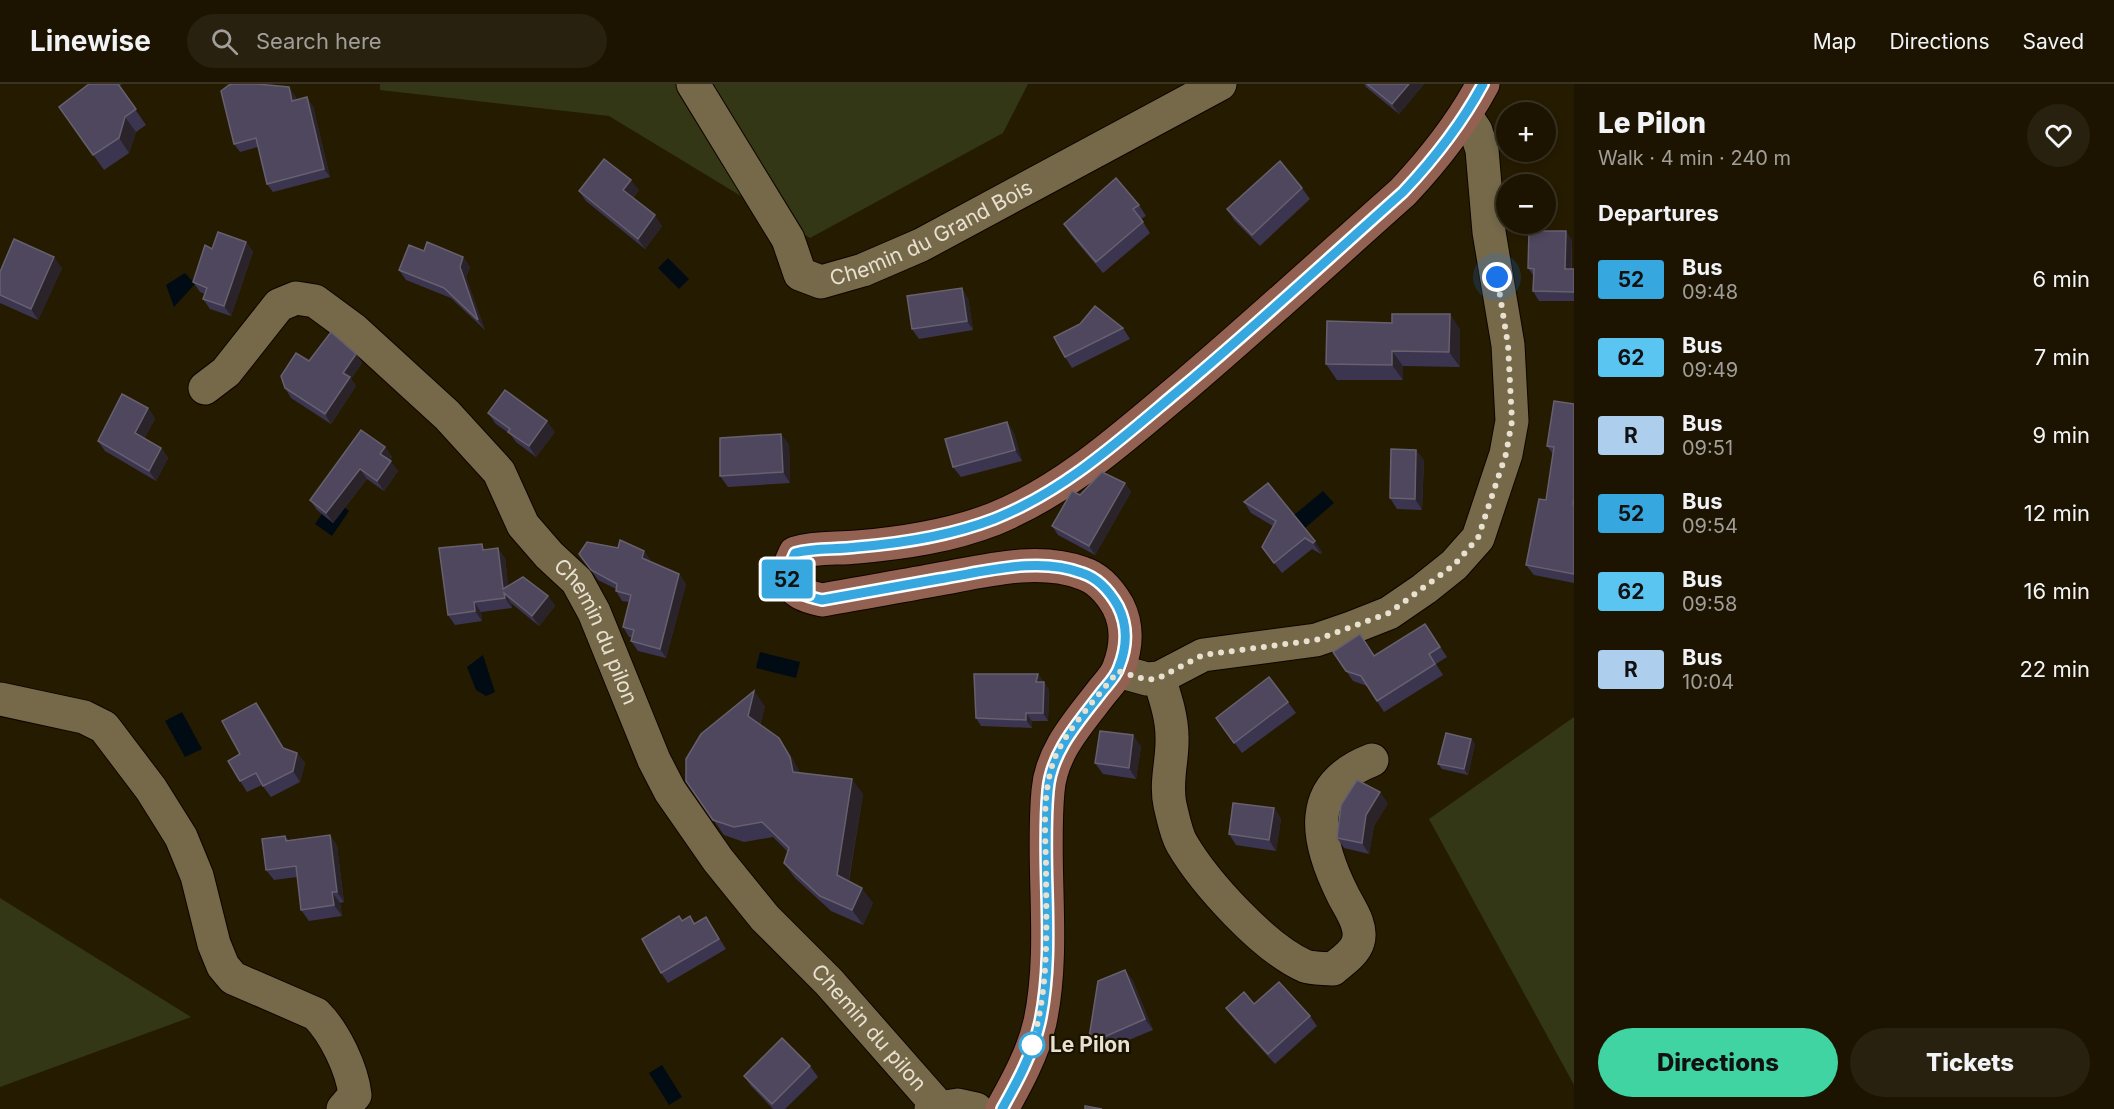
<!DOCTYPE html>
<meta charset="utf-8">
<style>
body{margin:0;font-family:Inter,sans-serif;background:#29210f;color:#f1f3f6;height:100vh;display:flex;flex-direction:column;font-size:22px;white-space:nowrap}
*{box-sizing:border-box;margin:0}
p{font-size:20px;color:#a09e99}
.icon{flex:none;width:33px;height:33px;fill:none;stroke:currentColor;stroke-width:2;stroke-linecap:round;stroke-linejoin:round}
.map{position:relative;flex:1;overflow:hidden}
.side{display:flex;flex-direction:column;background:#1c1400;width:540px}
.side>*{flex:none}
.badge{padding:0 12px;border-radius:4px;font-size:21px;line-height:39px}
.controls{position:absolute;left:1496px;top:18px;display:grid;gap:12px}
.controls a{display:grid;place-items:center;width:60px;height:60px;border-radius:50%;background:#1c1400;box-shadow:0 3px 9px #0003,0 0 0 2px #3a3322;font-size:30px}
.you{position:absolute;width:30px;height:30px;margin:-15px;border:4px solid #fff;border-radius:50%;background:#1a73e8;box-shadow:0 0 0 9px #1a73e833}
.map>.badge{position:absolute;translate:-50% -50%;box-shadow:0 0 0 3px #fff}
h2{padding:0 24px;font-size:22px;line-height:54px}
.round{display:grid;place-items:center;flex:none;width:63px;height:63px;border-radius:32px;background:#29210f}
.head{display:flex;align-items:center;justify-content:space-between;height:102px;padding:0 24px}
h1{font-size:28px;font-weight:800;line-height:45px}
.cta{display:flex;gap:12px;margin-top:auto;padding:12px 24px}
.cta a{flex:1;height:69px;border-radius:36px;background:#40d4a2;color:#111;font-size:24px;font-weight:800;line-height:69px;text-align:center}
.cta a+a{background:#29210f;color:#f1f3f6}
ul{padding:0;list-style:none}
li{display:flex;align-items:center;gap:18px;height:78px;padding:0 24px}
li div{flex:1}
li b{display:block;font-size:22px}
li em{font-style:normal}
li .badge{min-width:66px;font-weight:700;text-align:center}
header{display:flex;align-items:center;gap:36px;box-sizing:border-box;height:84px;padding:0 30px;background:#1c1400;border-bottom:2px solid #3a3322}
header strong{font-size:28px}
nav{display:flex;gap:33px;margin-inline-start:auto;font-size:21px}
.search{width:420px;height:54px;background:#29210f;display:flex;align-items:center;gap:15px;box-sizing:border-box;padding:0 21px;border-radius:33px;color:#a09e99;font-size:22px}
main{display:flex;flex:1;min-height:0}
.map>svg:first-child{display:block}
</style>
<header>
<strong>Linewise</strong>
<div class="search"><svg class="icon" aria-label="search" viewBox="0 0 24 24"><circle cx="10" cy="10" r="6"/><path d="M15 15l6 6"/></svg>Search here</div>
<nav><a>Map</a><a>Directions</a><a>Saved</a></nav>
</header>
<main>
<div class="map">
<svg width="1574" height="1025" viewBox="0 0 1574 1025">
<rect width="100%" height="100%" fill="#251b00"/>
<g fill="#333715">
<path d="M380,0H1028L1003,49L810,154L609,32L380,6Z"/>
<path d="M1574,633V1001L1429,735Z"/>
<path d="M0,814L191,933L0,1003Z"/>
</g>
<g fill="#000b14">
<path d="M668,174L689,195L679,205L658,184Z"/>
<path d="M185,189L195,200L174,223L166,201Z"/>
<path d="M1323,407L1334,419L1305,444L1294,431Z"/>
<path d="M333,414L349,427L332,452L315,440Z"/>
<path d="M760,568L800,578L796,594L756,584Z"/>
<path d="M483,571L495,608L486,612L476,606L467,583Z"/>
<path d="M182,628L202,665L185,673L165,637Z"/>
<path d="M662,981L682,1013L669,1021L649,989Z"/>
</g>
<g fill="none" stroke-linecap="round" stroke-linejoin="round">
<g stroke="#0e0500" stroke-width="35">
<g id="minor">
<path id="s1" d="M693,0L788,155L800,190L821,198L863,186L921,161L1220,0"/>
<path id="s2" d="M205,304L226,288L279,221L296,214L315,217L353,245L447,331L499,388L523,441L549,471L577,497L594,528L654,676L670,707L718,776L765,834L829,898L938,1022"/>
<path d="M1118,587L1147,595L1159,594L1203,571L1316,556L1351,544L1389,529L1424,505L1454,481L1478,454L1506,370L1512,337L1508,261L1489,148L1482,66L1476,47L1466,32"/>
<path d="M1159,594C1165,613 1172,633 1172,653C1173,676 1165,697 1170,721C1173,733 1176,750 1182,760C1205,799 1264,864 1305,882C1313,885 1324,884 1333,885C1341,878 1355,869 1358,858C1363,842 1350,825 1343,811C1316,757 1304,702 1372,676"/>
<path d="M0,615L84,633L104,643L151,705L181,753L197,792L214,860L223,882L233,894L316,930C335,949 352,985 355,1011L343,1025"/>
<path d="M931,1025L958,1021L976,1025"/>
</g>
</g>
<g stroke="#0e0500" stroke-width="35">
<path id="secondary" d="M1002,1025C1017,998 1033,969 1040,938C1056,863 1041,783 1048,707C1051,668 1078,639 1101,609C1107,601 1116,593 1119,583C1127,562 1128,542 1118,522C1110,508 1098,494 1082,489C1037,472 980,488 934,496C897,503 860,509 822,516C804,512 795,509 785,492L795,469C816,463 835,465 857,463C905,459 950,452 994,435C1067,405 1123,353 1183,303C1257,240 1330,173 1403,108C1435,74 1461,41 1483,0"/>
</g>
<use href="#minor" stroke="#75694a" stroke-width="33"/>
<use href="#secondary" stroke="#936151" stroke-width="33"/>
</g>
<g fill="#3c3550">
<path d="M89,0H122L119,2L146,41L136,48L129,69L104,86L59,23Z"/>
<path d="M1364,0H1424L1399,30L1366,3Z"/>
<path d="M295,11L296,16L313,22L330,93L273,108L267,100L258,63L240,68L234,60Z"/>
<path d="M1302,104L1310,115L1260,162L1234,136L1227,125Z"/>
<path d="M639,106L633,114L662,142L645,165L586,117L579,107Z"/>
<path d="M1139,121L1146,132L1141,135L1150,149L1103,189L1071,151L1064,140Z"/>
<path d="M1572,156V185H1574V217H1539L1533,207V191L1528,184Z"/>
<path d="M246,158L253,168L231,232L210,225L203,215L205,210L200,208L193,198L212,165Z"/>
<path d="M463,173L470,183L466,193L485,246L451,214L406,196L399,186Z"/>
<path d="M62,184L38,236L0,219V188Z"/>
<path d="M968,214L973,246L919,255L912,245Z"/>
<path d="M1123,244L1130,255L1072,284L1065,273Z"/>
<path d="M1460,245V283L1403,282V296H1337L1326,280Z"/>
<path d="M356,270L362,279L351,295L356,302L331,340L291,314L285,304L309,277Z"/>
<path d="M1574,320V499L1534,491L1526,481L1546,416L1553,370L1547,362Z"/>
<path d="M148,324L155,335L144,355L161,364L168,374L156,397L105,367L98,357Z"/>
<path d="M488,329L555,348L536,373L516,358L510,350L496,340Z"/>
<path d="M1007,338L1014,349L1022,377L961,393L953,383Z"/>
<path d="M789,360L790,399L728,403L720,392Z"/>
<path d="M385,363L392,373L389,376L398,387L384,407L367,395L333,439L317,426L310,416Z"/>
<path d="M1424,376L1422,426L1397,425L1390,414Z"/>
<path d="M1125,399L1131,408L1095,471L1058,451L1052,442L1080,411Z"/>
<path d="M1268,399L1322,468L1321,470L1312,465L1282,489L1262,463L1273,442L1251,429L1244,418Z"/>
<path d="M618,464L644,467L650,476V477L679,490L686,500L666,574L638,567L631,557L632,553H629L623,543L629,518L622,517L616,507V505L598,496L579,470Z"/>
<path d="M486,466L505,474L508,502L548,512L555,522L539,542L511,519L512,524L481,528L482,537L455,541L448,531Z"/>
<path d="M1425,540L1447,573L1436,580L1443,591L1384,628L1367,602L1353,597L1333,568L1360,550L1375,572Z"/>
<path d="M1038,590L1049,606L1048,637H1032V644L981,642L976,634Z"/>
<path d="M1288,618L1296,629L1242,669L1216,634Z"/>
<path d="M765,622L760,641L779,654L789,669L800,689L863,710L849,797L873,819L863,841L831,827L795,794L784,779L788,768L773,753L744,758L724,751L686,697Z"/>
<path d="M264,630L284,664L297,669L305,679L300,698L271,713L262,701L247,708L240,697V670Z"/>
<path d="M1471,655L1475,660L1468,691L1442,685L1438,680Z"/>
<path d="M1141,662L1136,695L1103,690L1095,679Z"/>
<path d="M1388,719L1374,742L1369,770L1344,764L1337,754Z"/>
<path d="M1274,724L1281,735L1276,767L1236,761L1229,750Z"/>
<path d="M330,751L337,762L344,818L340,819L342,832L309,837L301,826L297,793L274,796L266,786L285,752L288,756Z"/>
<path d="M690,832L695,839L706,833L726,865L668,899L661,889L682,837Z"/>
<path d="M1125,886L1133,897L1153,946L1095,970L1088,960Z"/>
<path d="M1254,920L1310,932L1317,942L1275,980L1234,935L1226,924Z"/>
<path d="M810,982L818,993L785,1025H773L751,1002L744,992Z"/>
</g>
<g fill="#2b232a">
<path d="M1409,0H1424L1399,30L1392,20Z"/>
<path d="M289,3L295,11L298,25L292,17Z"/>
<path d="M307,13L313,22L330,93L324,85Z"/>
<path d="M125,33L136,48L129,69L119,54Z"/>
<path d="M631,96L639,106L630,117L623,106Z"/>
<path d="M655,131L662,142L645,165L638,155Z"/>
<path d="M1566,147L1572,156L1571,195L1565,185Z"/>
<path d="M246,158L253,168L231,232L224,222Z"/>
<path d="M54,173L62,184L38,236L31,225Z"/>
<path d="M463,173L470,183L466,193L485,246L478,236L460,183Z"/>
<path d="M962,204L968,214L973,246L967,237Z"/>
<path d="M1450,230L1460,245V283L1449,268Z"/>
<path d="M1392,267L1403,282V296L1392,281Z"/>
<path d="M356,270L362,279L351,295L356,302L331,340L325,330L343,289Z"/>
<path d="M148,324L155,335L142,360L135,349Z"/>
<path d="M547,337L555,348L536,373L529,362Z"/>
<path d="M1007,338L1014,349L1022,377L1015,366Z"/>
<path d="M781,350L789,360L790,399L783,388Z"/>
<path d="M385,363L392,373L387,380L380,370Z"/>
<path d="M161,364L168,374L156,397L149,387Z"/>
<path d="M1416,366L1424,376L1422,426L1415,415Z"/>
<path d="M391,377L398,387L384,407L377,397Z"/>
<path d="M360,385L367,395L333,439L326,429Z"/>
<path d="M1125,399L1131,408L1095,471L1089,462Z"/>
<path d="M1315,457L1322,468L1321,470L1313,459Z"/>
<path d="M498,464L505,474L510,514L503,505Z"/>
<path d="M644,467L650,476L648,483L642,474Z"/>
<path d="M679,490L686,500L666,574L660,565Z"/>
<path d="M504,509L511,519L512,524L505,514Z"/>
<path d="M548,512L555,522L539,542L532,532Z"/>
<path d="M474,518L481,528L482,537L475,527Z"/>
<path d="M1038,590L1043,597L1041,606L1036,598Z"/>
<path d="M1044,598L1049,606L1048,637L1043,629Z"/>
<path d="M754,607L765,622L758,647L748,632Z"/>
<path d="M256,619L264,630L290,674L283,664Z"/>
<path d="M1026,629L1032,637V644L1026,636Z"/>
<path d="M1133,651L1141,662L1136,695L1129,684Z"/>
<path d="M779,654L789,669L800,688L804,703L793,688Z"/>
<path d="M1471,655L1475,660L1468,691L1464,685Z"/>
<path d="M297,669L305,679L300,698L293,687Z"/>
<path d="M852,695L863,710L847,806L837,791Z"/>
<path d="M1380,708L1388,719L1374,742L1369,770L1362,759L1366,731Z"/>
<path d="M1274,724L1281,735L1276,767L1269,756Z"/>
<path d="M330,751L337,762L344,818L337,808Z"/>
<path d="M862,804L873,819L863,841L852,826Z"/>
<path d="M332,808L340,819L342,832L334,821Z"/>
<path d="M1125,886L1133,897L1153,946L1145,935Z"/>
</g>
<g fill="#4e475d" stroke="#66606f" stroke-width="1.5">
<path d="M89,0H118L136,25L125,33L119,54L93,71L59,23Z"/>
<path d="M233,0H257L289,3L292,17L307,13L324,85L267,100L256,54L234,60L221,7L229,1Z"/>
<path d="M1367,0H1409L1392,20Z"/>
<path d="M604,75L631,96L623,106L655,131L638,155L579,107Z"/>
<path d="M1280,77L1302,104L1252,151L1227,125Z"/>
<path d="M1116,94L1139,121L1133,125L1143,138L1096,178L1064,140Z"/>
<path d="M1529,147H1566L1565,185H1574V208L1533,207L1534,185L1528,184Z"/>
<path d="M218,148L246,158L224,222L203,215L207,204L193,198L205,161L212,165Z"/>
<path d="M14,155L54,173L31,225L0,211V188Z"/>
<path d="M427,158L463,173L460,183L478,236L444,204L399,186L409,161L424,167Z"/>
<path d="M962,204L967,237L912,245L907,212Z"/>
<path d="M1095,222L1123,244L1065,273L1054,253L1080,240Z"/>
<path d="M1392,230H1450L1449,268L1392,267V281L1326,280L1327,237L1392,239Z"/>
<path d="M331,248L356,270L343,289L350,293L325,330L285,304L281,292L296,269L309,277Z"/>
<path d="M505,306L547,337L529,362L508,348L510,345L488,329Z"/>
<path d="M122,310L148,324L135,349L161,364L149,387L98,357Z"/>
<path d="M1554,317L1574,320V413L1573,421L1574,422V490L1526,481L1539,415L1546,416L1554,363L1547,362Z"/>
<path d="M1007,338L1015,366L953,383L945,355Z"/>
<path d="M361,346L385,363L380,370L391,377L377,397L360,385L326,429L310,416Z"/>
<path d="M781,350L783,388L720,392V354Z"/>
<path d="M1391,365L1416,366L1415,415L1390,414Z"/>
<path d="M1102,388L1125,399L1089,462L1052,442L1072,407L1080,411Z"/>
<path d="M1268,399L1315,457L1313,459L1305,454L1274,479L1262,463L1276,437L1244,418Z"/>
<path d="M620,456L644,467L642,474L679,490L660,565L631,557L634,546L623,543L631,511L616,507L617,500L591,486L579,470L587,458L618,464Z"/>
<path d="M482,460L483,466L498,464L503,505L523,493L548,512L532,532L504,509L505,514L474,518L475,527L448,531L439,464Z"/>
<path d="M1425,540L1440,563L1429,570L1435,580L1377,617L1361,592L1346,587L1333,568L1360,550L1374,572Z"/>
<path d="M974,590H1038L1036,598H1044L1043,629H1026V636L976,634Z"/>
<path d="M1269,593L1288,618L1234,659L1216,634Z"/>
<path d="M754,607L748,632L779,654L790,673L793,688L852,695L837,791L862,804L852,826L820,812L784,779L789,764L762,738L734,743L713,736L686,697V675L701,650Z"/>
<path d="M256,619L283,664L297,669L293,687L263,702L256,689L240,697L228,677L240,670L222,637Z"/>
<path d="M1100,647L1133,651L1129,684L1095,679Z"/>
<path d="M1446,649L1471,655L1464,685L1438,680Z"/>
<path d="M1357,696L1380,708L1366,731L1362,759L1337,754L1341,721Z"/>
<path d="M1233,719L1274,724L1269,756L1229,750Z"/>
<path d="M330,751L337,808H332L334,821L301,826L296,782L266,786L262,755L285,752L286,757Z"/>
<path d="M679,832L682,837L690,832L694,840L706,833L719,855L661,889L642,855Z"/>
<path d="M1125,886L1145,935L1088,960L1098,897Z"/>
<path d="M1279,898L1310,932L1268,970L1226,924L1244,908L1254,920Z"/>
<path d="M782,954L810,982L772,1020L744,992Z"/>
<path d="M1085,1022L1102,1025H1085Z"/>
</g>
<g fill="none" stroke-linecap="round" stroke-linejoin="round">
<g stroke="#fff" stroke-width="14">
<path id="line" d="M1002,1025C1017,998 1033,969 1040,938C1056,863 1041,783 1048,707C1051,668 1078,639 1101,609C1107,601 1116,593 1119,583C1127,563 1128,542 1118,522C1110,508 1098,494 1082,489C1038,472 984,488 939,495C900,502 861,509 822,516C804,512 795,509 785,492L795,469C816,463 836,466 857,463C905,459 950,452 994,435C1067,406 1123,353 1183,303C1258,240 1330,173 1403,108C1435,74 1461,41 1483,0"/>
</g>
<use href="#line" stroke="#36a8df" stroke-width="9"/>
<path stroke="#e8e1d0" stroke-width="6" stroke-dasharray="0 10.8" d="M1032,961C1050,900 1046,843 1046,780C1045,745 1042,704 1056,671C1070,641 1098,613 1118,587L1147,596L1159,594L1203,571L1316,556L1389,529L1454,481L1478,454L1506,370L1512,337L1508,261L1497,193"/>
</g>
<circle fill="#fff" stroke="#36a8df" stroke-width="3" cx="1032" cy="961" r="12"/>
<g text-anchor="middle" stroke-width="4.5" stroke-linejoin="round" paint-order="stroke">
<g font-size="21" fill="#e8e1d0" stroke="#1a1200">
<text dy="7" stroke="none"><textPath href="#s1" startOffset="362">Chemin du Grand Bois</textPath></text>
<text dy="7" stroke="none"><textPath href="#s2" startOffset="591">Chemin du pilon</textPath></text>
<text dy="7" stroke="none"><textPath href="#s2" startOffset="1077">Chemin du pilon</textPath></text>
</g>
<g font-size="21" font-weight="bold" fill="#e8e1d0" stroke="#1a1200" text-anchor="start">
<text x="1050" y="968">Le Pilon</text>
</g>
</g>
</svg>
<div class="controls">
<a>+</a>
<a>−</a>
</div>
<div class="you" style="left:1497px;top:193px"></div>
<b class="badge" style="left:787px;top:495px;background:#36a8df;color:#111">52</b>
</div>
<section class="side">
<div class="head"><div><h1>Le Pilon</h1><p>Walk · 4 min · 240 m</p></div><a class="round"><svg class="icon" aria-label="heart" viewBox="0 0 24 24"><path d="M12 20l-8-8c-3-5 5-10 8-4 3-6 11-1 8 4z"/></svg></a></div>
<h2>Departures</h2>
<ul>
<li><span class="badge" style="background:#36a8df;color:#111">52</span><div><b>Bus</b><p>09:48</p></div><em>6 min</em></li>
<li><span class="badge" style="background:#5bc5f2;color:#111">62</span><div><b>Bus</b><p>09:49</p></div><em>7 min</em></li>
<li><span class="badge" style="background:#adceed;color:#111">R</span><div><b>Bus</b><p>09:51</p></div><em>9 min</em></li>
<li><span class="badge" style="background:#36a8df;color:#111">52</span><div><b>Bus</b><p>09:54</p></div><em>12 min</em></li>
<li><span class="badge" style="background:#5bc5f2;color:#111">62</span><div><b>Bus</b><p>09:58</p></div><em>16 min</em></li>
<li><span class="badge" style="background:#adceed;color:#111">R</span><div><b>Bus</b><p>10:04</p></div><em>22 min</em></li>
</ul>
<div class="cta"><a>Directions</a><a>Tickets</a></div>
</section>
</main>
